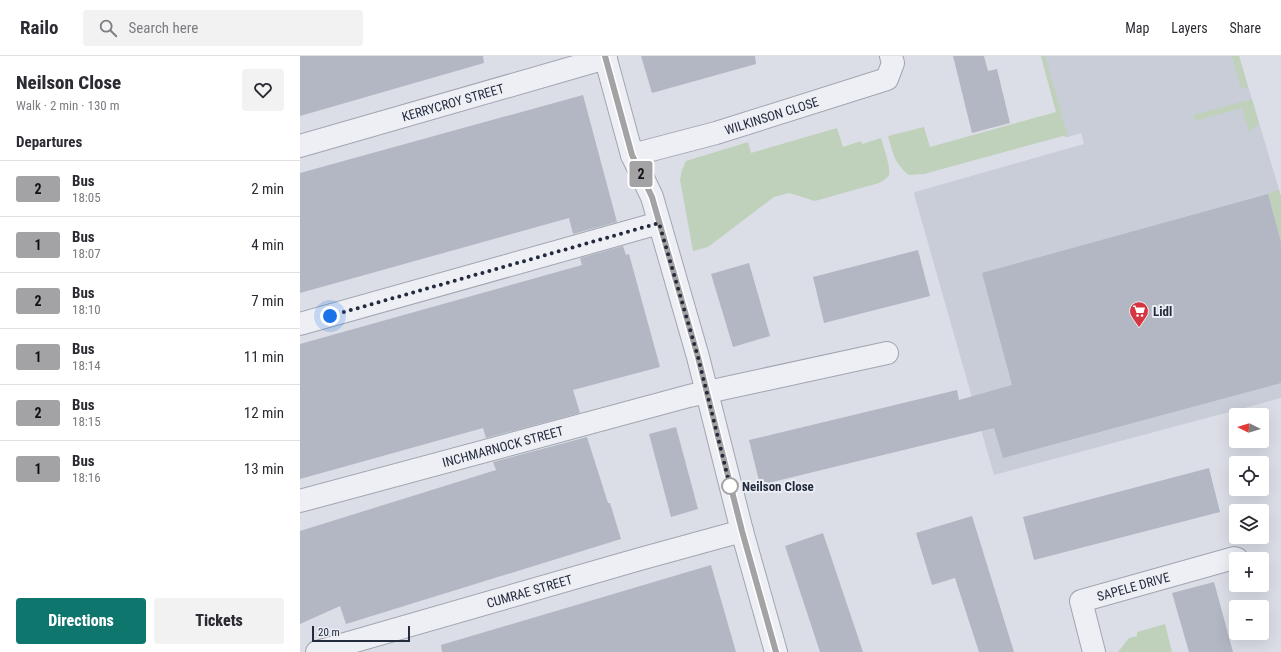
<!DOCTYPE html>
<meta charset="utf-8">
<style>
body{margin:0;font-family:"Roboto Condensed",sans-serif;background:#f2f2f3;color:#2b2b33;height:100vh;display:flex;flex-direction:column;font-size:15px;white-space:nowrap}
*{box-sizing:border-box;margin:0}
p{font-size:13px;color:#7c7c81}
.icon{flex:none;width:22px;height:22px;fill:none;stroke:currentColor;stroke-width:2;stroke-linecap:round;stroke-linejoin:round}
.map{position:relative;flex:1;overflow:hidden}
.panel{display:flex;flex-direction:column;background:#fff;width:300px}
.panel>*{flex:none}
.badge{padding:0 8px;border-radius:3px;font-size:14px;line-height:26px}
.needle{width:26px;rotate:275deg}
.tools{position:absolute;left:929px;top:352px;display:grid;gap:8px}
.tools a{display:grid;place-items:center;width:40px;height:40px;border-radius:4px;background:#fff;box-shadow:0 4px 16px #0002;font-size:20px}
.scale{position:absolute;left:12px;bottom:10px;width:98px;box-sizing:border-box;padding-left:4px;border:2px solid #242b3d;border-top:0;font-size:11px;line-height:14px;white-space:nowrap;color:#242b3d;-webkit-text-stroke:3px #eaedf4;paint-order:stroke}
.you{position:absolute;width:20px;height:20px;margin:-10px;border:3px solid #fff;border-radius:50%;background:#1a73e8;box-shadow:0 0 0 6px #1a73e833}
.map>.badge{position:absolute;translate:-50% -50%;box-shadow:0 0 0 2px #fff}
h2{padding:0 16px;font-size:15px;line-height:36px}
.round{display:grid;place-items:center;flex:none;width:42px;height:42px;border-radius:4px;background:#f2f2f3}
.headline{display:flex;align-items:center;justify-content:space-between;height:68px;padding:0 16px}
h1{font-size:19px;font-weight:800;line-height:30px}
.primary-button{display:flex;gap:8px;margin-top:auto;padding:8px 16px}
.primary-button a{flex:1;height:46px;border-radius:4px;background:#0f766e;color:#fff;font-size:16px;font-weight:800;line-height:46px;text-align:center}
.primary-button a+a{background:#f2f2f3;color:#2b2b33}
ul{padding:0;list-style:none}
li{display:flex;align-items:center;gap:12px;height:56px;padding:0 16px;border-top:1px solid #e1e1e2}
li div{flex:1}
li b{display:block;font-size:15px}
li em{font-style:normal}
li .badge{min-width:44px;font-weight:700;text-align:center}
header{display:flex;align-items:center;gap:24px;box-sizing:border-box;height:56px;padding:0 20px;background:#fff;border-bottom:1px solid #e1e1e2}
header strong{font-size:19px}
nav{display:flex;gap:22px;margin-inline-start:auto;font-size:14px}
.search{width:280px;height:36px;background:#f2f2f3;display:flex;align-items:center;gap:10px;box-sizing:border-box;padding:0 14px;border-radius:4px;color:#7c7c81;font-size:15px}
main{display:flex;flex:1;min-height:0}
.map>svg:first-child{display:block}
</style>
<header>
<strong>Railo</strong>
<div class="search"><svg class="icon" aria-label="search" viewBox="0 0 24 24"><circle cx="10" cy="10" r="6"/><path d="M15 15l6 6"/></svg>Search here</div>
<nav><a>Map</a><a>Layers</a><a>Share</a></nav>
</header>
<main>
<section class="panel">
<div class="headline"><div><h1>Neilson Close</h1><p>Walk · 2 min · 130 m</p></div><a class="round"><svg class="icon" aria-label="heart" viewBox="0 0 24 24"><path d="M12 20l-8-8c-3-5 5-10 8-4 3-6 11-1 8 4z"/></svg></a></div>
<h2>Departures</h2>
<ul>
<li><span class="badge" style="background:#a3a3a5;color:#111">2</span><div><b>Bus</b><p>18:05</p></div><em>2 min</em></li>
<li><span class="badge" style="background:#a3a3a5;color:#111">1</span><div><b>Bus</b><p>18:07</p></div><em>4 min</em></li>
<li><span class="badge" style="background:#a3a3a5;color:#111">2</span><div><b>Bus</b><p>18:10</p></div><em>7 min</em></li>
<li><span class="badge" style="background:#a3a3a5;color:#111">1</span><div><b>Bus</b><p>18:14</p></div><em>11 min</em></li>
<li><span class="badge" style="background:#a3a3a5;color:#111">2</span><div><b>Bus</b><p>18:15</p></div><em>12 min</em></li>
<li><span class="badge" style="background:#a3a3a5;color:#111">1</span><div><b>Bus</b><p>18:16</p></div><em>13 min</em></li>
</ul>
<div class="primary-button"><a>Directions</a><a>Tickets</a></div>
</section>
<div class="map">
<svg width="981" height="596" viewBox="0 0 981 596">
<rect width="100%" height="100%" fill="#dbdee6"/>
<path fill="#c8cdd8" d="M741,0H939L981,140V342L694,419L614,138L615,136L784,88L781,77L768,81L763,80Z"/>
<g fill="#bfd1bb">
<path d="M741,0H745L768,81L763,80L624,118L609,119C595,108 593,98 588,80L624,71L630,91L756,56Z"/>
<path d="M932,0H939L948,31L941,33Z"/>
<path d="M952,43L959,68L949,76L942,52L895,65L894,59Z"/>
<path d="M537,72L543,91L561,85L562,88L581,82C583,90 591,111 589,119C587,123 582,125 579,127L515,145L489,137L474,141L408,191L393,195L380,124L382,114L386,105L448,86L451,97Z"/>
<path d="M979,134L981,140V186L968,138Z"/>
<path d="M865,568L872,596H818L829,582L837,580V576Z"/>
</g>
<g fill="#b2b7c3">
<path d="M0,0H183L184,7L0,60Z"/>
<path d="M341,0H455L456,8L352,37Z"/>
<path d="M653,0H684L688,15L697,13L710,67L672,77Z"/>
<path d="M283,39L317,166L273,178L269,162L0,237V117Z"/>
<path d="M968,138L981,186V327L703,402L694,372L460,429L449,384L657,334L659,344L712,329L682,217Z"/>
<path d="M323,190L326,199L329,198L360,311L273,334L280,357L186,382L183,372L0,423V288L282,209L280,202Z"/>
<path d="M618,194L630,240L524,267L513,221Z"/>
<path d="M449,207L470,280L433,291L411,218Z"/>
<path d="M376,371L398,453L371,461L349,378Z"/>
<path d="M287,381L308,447H310L321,483L46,568L40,550L0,568V475L196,414L193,406Z"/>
<path d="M909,412L920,456L734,504L723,461Z"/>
<path d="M672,460L714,596H679L655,522L632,529L616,477Z"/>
<path d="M523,477L563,596H520L485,490Z"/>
<path d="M411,509L436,596H142L141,589Z"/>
<path d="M914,526L933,596H889L872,537Z"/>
</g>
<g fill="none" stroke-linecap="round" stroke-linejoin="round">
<g stroke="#a0a5b0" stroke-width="24">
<g id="minor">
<path id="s1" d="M0,90L306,2"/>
<path id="s2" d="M332,99L416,77L587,23L593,7L591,0"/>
<path d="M0,268L359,167"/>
<path id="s3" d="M0,445L389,340L587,297"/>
<path id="s4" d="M17,596L340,503L442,475"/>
<path id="s5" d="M794,596L781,545L934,502L937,503"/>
</g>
</g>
<g stroke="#a0a5b0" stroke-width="24">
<path id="tertiary" d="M305,0L332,99L352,141L398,301L442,475L476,596"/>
</g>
<use href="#minor" stroke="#edeff5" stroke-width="22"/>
<use href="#tertiary" stroke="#edeff5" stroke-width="22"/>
</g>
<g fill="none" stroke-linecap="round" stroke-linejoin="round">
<g stroke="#fff" stroke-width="9">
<path id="line" d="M305,0L332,99L352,141L398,301L442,475L476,596"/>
</g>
<use href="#line" stroke="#a3a3a5" stroke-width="6"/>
<path stroke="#242b3d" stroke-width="4" stroke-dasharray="0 7.2" d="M30,260L359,167L398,301L430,430"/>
</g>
<defs>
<g id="supermarket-pin" transform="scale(1)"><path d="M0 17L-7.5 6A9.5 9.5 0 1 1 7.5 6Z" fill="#d53642" stroke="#eaedf4"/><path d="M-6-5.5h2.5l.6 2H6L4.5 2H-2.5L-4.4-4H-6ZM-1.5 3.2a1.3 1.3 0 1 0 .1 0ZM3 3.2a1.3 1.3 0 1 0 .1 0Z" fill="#fff"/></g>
</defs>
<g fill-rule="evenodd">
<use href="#supermarket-pin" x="839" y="255"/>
</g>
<circle fill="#fff" stroke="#a3a3a5" stroke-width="2" cx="430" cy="430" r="8"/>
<g text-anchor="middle" stroke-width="4" stroke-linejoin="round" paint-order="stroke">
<g font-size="13" fill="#242b3d" stroke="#eaedf4">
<text dy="5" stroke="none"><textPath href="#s1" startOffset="159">KERRYCROY STREET</textPath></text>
<text dy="5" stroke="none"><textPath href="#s2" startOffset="145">WILKINSON CLOSE</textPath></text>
<text dy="5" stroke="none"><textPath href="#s3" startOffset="210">INCHMARNOCK STREET</textPath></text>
<text dy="5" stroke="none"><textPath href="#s5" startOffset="107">SAPELE DRIVE</textPath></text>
<text dy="5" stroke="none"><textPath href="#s4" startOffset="221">CUMRAE STREET</textPath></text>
</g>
<g font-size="13" font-weight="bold" fill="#242b3d" stroke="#eaedf4" text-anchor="start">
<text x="853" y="260">Lidl</text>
</g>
<g font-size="13" font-weight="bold" fill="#242b3d" stroke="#eaedf4" text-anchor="start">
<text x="442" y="435">Neilson Close</text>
</g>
</g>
</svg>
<div class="tools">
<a><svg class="needle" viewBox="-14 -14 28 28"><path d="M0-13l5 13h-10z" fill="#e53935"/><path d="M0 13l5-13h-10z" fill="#7c7c81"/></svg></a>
<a><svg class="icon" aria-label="locate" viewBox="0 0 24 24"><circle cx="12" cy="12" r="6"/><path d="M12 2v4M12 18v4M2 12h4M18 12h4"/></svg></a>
<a><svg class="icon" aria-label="layers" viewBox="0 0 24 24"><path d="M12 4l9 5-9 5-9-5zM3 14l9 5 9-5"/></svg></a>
<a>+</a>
<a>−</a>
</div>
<div class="scale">20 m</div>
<div class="you" style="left:30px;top:260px"></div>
<b class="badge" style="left:341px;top:118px;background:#a3a3a5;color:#111">2</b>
</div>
</main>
